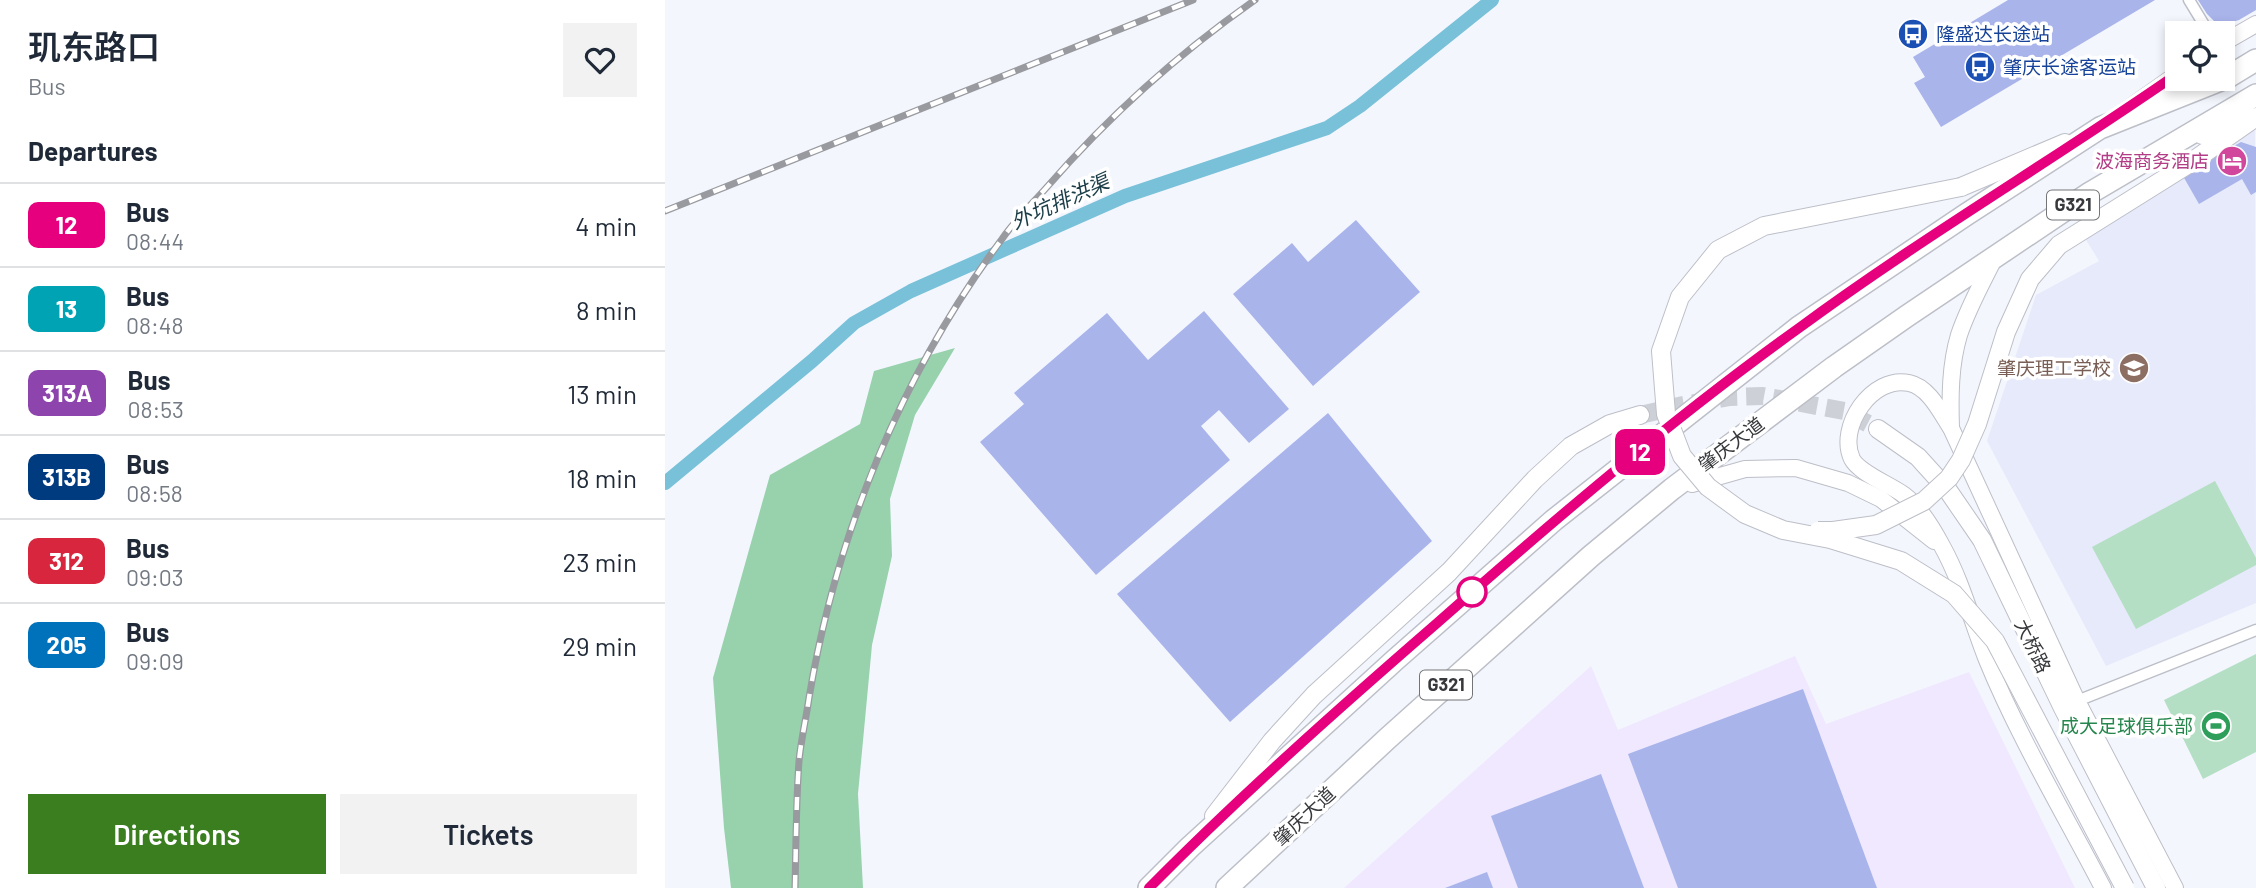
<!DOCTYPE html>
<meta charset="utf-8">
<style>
body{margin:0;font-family:Barlow,"Noto Sans SC",sans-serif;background:#f2f2f3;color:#1f2937;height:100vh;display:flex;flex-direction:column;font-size:26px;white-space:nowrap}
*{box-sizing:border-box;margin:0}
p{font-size:23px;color:#747a83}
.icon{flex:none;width:38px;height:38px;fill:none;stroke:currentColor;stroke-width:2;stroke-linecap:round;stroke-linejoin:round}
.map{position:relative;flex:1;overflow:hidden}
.drawer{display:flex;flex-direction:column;background:#fff;width:665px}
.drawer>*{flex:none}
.badge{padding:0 14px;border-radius:10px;font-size:24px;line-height:46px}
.fabs{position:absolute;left:1500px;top:21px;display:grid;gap:14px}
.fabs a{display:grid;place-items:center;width:70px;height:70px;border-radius:0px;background:#fff;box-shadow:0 4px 10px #0003;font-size:35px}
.map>.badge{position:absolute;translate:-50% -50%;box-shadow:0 0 0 4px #fff}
h2{padding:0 28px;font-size:26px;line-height:63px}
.round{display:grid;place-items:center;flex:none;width:74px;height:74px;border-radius:0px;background:#f2f2f3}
.overview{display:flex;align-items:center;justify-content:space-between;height:119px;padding:0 28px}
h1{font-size:33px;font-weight:600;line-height:52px}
.cta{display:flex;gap:14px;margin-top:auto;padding:14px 28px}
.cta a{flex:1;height:80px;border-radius:0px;background:#3a7e20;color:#fff;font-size:28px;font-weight:600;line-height:80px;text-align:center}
.cta a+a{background:#f2f2f3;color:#1f2937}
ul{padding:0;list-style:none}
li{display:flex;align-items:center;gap:21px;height:84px;padding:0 28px;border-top:2px solid #e0e1e3}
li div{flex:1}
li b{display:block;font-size:26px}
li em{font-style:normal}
li .badge{min-width:77px;font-weight:700;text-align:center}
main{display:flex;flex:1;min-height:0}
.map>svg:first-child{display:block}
</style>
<main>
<section class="drawer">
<div class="overview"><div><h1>玑东路口</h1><p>Bus</p></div><a class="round"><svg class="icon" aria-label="heart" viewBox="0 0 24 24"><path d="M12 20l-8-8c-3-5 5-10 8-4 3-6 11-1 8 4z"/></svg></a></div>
<h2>Departures</h2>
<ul>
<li><span class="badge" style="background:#e6007e;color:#fff">12</span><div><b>Bus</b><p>08:44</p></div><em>4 min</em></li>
<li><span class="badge" style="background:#00a3b4;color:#fff">13</span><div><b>Bus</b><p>08:48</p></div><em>8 min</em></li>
<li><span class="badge" style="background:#8e44ad;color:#fff">313A</span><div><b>Bus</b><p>08:53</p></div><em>13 min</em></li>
<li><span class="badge" style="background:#003b80;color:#fff">313B</span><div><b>Bus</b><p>08:58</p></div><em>18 min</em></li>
<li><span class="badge" style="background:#d7263d;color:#fff">312</span><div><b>Bus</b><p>09:03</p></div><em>23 min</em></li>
<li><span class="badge" style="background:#0072bc;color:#fff">205</span><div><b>Bus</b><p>09:09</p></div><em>29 min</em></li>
</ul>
<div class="cta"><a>Directions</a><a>Tickets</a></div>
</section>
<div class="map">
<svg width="1591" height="888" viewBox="0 0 1591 888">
<rect width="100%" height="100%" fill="#f4f6fe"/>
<path fill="#e6eafa" d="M1590,130L1591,603L1441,666L1322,441L1371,295L1434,261L1418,235Z"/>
<path fill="#efe8fe" d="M1130,656L1161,724L1304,672L1410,888H679L926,666L953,730Z"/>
<g fill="#b5dfc4">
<path d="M1550,481L1591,558V565L1471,629L1427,547Z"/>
<path d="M1591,654V752L1538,779L1499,700Z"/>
</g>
<path fill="#97d2ad" d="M290,348L250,415L225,499L227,556L207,645L193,794L198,888H66L59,828L48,678L105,475L195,424L209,371Z"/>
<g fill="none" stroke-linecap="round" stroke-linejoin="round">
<path stroke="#78c1d9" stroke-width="14" d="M0,483L147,361L189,323L246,291L460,196L662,128L695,106L827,0"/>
</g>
<g fill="#a9b4eb">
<path d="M1343,0H1490L1276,127L1249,83L1260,77L1248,57Z"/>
<path d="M1533,0H1591V10L1574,20L1561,24L1550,22L1542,14Z"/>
<path d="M1576,142L1591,147V192L1586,195L1577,179L1534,204L1518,176Z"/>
<path d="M691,220L755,292L648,386L568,294L627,243L643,262Z"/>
<path d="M539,311L624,409L584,443L554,410L536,426L565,460L431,575L315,442L359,404L349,393L442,313L483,360Z"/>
<path d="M663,413L767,541L565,722L452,594Z"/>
<path d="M1138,689L1212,888H1013L963,754Z"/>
<path d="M936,774L979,888H853L826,816Z"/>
<path d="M822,872L828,888H780Z"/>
</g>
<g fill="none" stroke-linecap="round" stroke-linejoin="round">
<path stroke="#ced0d7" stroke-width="18" stroke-dasharray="18 9" stroke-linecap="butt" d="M975,415L1018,405L1065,397L1098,396L1179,411L1213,429"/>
<g stroke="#bdbfc8" stroke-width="13">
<g id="street">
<path d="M1524,0L1544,33"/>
<path d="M1412,701L1591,630"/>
</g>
</g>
<g stroke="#bdbfc8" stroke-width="18">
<g id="secondary">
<path d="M1558,43L1591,24"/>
<path d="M1457,113L1512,74"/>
<path d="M1537,136L1585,117"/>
<path d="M1286,428C1285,397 1285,365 1294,335C1303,308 1317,283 1329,259"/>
<path d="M1027,484L1080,469L1131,468L1183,483L1216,499L1269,541"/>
<path d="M1438,888C1399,813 1354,738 1322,660C1307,622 1297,582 1277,546C1268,529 1255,507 1239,495C1226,485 1194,473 1187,459C1172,427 1207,375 1244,383C1264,387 1276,413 1286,428L1412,701L1510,888"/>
</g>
</g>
<g stroke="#bdbfc8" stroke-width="20">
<g id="primary">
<path d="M1525,163L1591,117"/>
<path d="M1296,187L1400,143"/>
<path d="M1213,429L1253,457L1282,489L1317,540L1398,708L1491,888"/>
<path d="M549,816L607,741L649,695L784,572L870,479L906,446L945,424L975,415"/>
</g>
</g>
<g stroke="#bdbfc8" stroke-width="24">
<g id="highway">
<path d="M484,888L525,847L730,660L889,520L1134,327L1302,214L1435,128L1563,77L1591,60"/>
<path d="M562,888L723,738L926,556L1007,489L1169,367L1242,316L1425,193L1591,95"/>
</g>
</g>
<use href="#street" stroke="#fff" stroke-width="10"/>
<use href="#secondary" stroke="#fff" stroke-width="16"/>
<use href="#primary" stroke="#fff" stroke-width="18"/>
<use href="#highway" stroke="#fff" stroke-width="21"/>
<g stroke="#989a9f" stroke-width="7">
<g id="rail">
<path d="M0,211L528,0"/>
<path d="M130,888C131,846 131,803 134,761C136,740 141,719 144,698C171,534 237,373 337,239C350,220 367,204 382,187C444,116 513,54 590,0"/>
</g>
</g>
<use href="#rail" stroke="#fff" stroke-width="4.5" stroke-dasharray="13" stroke-linecap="butt"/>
<g stroke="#bdbfc8" stroke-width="20" stroke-linecap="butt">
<g id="primary-bridge">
<path d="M1296,187L1099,226L1053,250L1015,297L996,351L1001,414L1017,456L1043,487L1080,514L1118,530L1165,539L1236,561L1289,594L1330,641L1460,888"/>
<path d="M1153,531H1168L1211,525L1259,501L1284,478L1296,460L1312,424L1341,332L1365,279L1394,245L1525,163"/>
</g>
</g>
<use href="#primary-bridge" stroke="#fff" stroke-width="18"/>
</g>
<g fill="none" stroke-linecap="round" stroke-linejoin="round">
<g stroke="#fff" stroke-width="16">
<path id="line" d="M484,888C575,796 673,709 771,624C888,521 1007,419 1134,328C1256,238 1387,161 1512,74"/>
</g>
<use href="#line" stroke="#e6007e" stroke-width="10"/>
</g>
<defs>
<g id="bus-disc" transform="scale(1.575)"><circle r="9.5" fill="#1a4fb4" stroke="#fff"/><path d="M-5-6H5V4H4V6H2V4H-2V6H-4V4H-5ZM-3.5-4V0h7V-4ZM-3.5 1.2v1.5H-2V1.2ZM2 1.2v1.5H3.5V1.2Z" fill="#fff"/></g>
<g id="hotel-disc" transform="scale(1.575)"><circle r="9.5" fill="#d1479c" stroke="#fff"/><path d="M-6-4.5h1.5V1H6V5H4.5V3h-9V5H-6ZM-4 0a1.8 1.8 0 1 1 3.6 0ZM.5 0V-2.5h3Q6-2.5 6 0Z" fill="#fff"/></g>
<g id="school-disc" transform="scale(1.575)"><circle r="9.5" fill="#8d6e63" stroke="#fff"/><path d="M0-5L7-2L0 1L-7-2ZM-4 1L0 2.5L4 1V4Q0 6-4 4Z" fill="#fff"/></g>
<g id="stadium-disc" transform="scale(1.575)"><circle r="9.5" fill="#2e9e5b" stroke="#fff"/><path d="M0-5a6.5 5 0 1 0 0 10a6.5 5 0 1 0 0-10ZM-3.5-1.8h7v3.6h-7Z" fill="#fff"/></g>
</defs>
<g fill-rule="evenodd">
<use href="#bus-disc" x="1248" y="34"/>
<use href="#bus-disc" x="1315" y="67"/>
<use href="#hotel-disc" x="1567" y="161"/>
<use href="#school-disc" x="1469" y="368"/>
<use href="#stadium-disc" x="1551" y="726"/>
</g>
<circle fill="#fff" stroke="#e6007e" stroke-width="3.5" cx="807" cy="592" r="14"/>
<g text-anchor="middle" stroke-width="7" stroke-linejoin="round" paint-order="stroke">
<g fill="#fff" stroke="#737476" stroke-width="2">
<rect x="1382" y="190.5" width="52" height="29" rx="5"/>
<rect x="755" y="670.5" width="52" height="29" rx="5"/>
</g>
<g font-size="18" font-weight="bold" fill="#37383b">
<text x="1408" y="211">G321</text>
<text x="781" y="691">G321</text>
</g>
<g font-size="19" fill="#164399" stroke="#fff" text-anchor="start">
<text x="1271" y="41">隆盛达长途站</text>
<text x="1338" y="74">肇庆长途客运站</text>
</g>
<g font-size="19" fill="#b23c85" stroke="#fff" text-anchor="end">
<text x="1544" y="168">波海商务酒店</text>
</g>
<g font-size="19" fill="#785e54" stroke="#fff" text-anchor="end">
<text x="1446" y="375">肇庆理工学校</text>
</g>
<g font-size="19" fill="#37383b" stroke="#fff">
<text transform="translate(1066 444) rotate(-37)" y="7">肇庆大道</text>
<text transform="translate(1368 646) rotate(64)" y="7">大桥路</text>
<text transform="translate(639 816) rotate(-43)" y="7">肇庆大道</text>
</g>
<g font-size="19" fill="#27864d" stroke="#fff" text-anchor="end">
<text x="1528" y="733">成大足球俱乐部</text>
</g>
<g font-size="21" font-style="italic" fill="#1b3d48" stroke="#fff">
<text transform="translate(395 202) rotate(-24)" y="7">外坑排洪渠</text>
</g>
</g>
</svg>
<div class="fabs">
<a><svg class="icon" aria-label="locate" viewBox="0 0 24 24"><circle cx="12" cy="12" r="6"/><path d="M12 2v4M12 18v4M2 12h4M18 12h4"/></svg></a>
</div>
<b class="badge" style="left:975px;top:452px;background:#e6007e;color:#fff">12</b>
</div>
</main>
